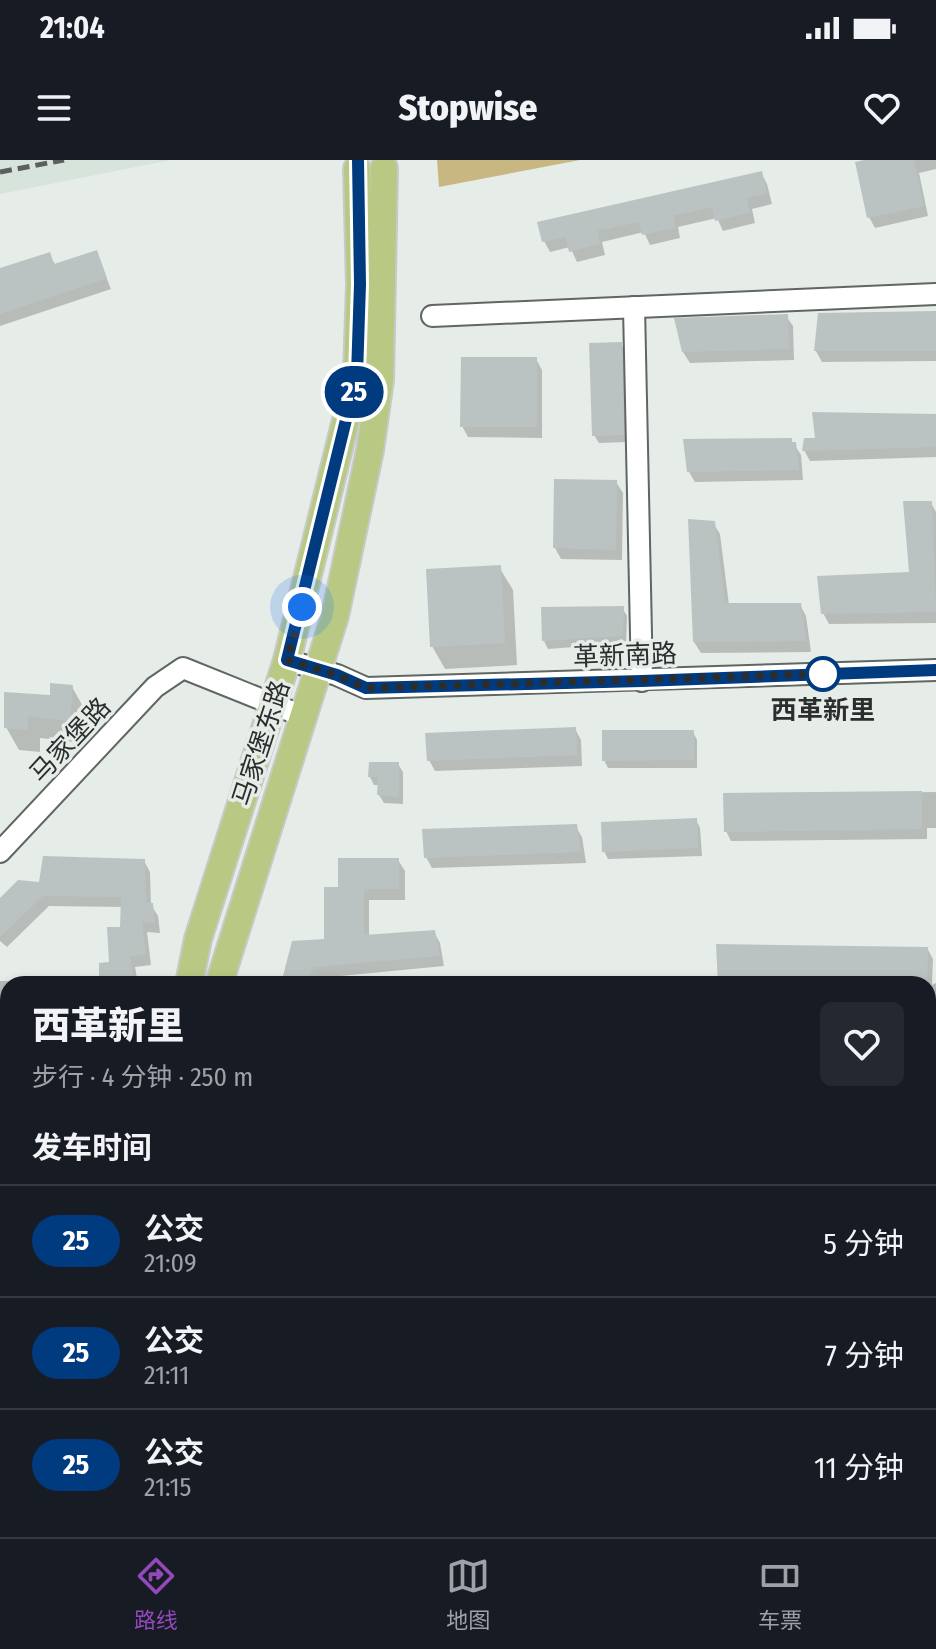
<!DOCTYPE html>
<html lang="zh">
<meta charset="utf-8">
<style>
body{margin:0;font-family:"Fira Sans Condensed","Noto Sans SC",sans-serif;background:#242831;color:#f1f3f6;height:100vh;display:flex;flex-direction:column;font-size:30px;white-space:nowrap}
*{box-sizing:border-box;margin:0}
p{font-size:26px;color:#9ea1a6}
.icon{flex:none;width:44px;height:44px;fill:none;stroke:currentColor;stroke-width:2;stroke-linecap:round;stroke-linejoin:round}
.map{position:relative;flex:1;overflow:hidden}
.sheet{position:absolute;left:0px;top:816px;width:936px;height:562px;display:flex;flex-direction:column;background:#171b24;border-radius:24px 24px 0 0;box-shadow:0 4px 12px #0003}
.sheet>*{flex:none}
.badge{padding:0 16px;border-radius:26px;font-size:28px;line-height:52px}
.you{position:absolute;width:40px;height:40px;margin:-20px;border:6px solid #fff;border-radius:50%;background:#1a73e8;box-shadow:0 0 0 12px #1a73e833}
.map>.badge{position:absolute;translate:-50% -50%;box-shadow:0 0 0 4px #fff}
h2{padding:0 32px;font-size:30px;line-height:72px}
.round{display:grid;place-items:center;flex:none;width:84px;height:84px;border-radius:12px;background:#242831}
.head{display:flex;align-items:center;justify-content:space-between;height:136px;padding:0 32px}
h1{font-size:38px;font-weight:800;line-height:60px}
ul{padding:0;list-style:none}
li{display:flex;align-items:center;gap:24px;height:112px;padding:0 32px;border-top:2px solid #363941}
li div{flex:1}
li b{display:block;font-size:30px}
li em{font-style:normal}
li .badge{min-width:88px;font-weight:700;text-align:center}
.status{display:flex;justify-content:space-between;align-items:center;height:56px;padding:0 40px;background:#171b24;direction:ltr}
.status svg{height:22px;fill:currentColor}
header{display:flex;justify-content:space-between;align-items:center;height:104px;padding:0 32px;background:#171b24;font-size:36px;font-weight:800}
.tabs{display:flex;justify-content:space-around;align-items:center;height:112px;border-top:2px solid #363941;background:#171b24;font-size:22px;color:#9ea1a6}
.tabs a{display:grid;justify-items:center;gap:4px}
.tabs .active{color:#9348bb}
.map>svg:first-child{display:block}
</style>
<div class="status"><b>21:04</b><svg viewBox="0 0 49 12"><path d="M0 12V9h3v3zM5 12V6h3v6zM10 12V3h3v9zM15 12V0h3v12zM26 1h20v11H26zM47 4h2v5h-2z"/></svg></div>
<header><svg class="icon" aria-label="menu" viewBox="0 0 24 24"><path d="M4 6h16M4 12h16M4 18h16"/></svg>Stopwise<svg class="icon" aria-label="heart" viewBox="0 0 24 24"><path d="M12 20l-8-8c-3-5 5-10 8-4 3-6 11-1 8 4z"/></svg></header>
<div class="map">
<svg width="936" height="1377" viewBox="0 0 936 1377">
<rect width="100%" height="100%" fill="#e6ece8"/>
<g fill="#d7e4db">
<path d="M0,0H171L0,34Z"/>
<path d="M350,1370H623L622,1377H350Z"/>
</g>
<g fill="#c9b781">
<path d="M437,0H580L439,27Z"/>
<rect x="486" y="1370" width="88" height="7"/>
</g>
<g fill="#0003">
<path d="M873,0H936V9L919,13L928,56L875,68L869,57Z"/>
<path d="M761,13L767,24L772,44L752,49L755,63L723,71L717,58L678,67L680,78L650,85L644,72L602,82L605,95L577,102L570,87L550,92L544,81Z"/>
<path d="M96,92L111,129L0,166V110L49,94L56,106Z"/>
<path d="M936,153V201L822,202L816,191Z"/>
<path d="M786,156L793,166L794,200L690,203L683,192Z"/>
<path d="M621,184L625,192L627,282L599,283L594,275Z"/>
<path d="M536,199L542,210V278L468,277L462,266Z"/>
<path d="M936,256V297L810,301L804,290Z"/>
<path d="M794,284L801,295L803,320L695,322L689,312Z"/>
<path d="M616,322L623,333L622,400L561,399L555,388Z"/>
<path d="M931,343L936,352V463L829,464L823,453L911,414Z"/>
<path d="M713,363L720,374L729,445H800L806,456L811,492L701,493L694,482Z"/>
<path d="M499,407L513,430L517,505L445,509L432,486Z"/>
<path d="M622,448L627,456L626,483L548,489L544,481Z"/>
<path d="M72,527L85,550L82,583L40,578V592L19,590L6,567Z"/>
<path d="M575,569L581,580L582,606L435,611L429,600Z"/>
<path d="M693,572L697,580V608H608L604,600Z"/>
<path d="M398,604L403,612V644L384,643L379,635V625H374L370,617Z"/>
<path d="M936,632V668H927V679L731,681L726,671L725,635Z"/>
<path d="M696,660L700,668L702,696L608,699L604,691Z"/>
<path d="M576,667L582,677L586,703L432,708L426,697Z"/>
<path d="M398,700L405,711V740H369V777L434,772L440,783L444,806L320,818L317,824H287L284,819L326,781L340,729Z"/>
<path d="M144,701L150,712L151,745L158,756L160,773L147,772L151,805L135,807L138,824H101L111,804L122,769V747L49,746L7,787L0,781V741L41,724Z"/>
<path d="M927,788L933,799L932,825L936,823V850H932V862H928V824H720Z"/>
<path d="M0,821H42L43,824H8V876H0Z"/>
<path d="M928,939H936V971L928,966Z"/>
<path d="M0,1003L8,1004V1062H0Z"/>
<path d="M929,1025L936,1026V1053H928Z"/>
<path d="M928,1123H936V1154H932L928,1148Z"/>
<rect x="928" y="1307" width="8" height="34"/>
<path d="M0,1348H8V1370H100L99,1377H0Z"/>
<path d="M234,1370H266L270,1377H234Z"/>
<path d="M696,1370H759L763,1377H696Z"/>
</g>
<g fill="#bbc3c2">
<path d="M864,0H914L924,46L867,58L855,2Z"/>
<path d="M762,11L767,34L747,38L750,53L715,61L712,47L673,56L676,68L642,75L639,62L597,71L600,84L569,92L566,77L542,82L537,62Z"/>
<path d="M97,90L107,118L0,154V108L50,92L54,104Z"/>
<path d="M936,151V191H814L818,153Z"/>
<path d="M788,154L789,189L682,192L674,158Z"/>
<path d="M622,182L624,275L592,276L589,183Z"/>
<path d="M461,197H537V267H460Z"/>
<path d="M812,252L936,254V287L802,291L804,278H815Z"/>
<path d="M792,278V282H796L799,310L687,312L683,279Z"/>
<path d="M554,319L617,320L616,390L553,388Z"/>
<path d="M903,341H932L936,452L821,454L817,416L909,412Z"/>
<path d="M688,359L715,361L725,443H801L806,481L693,482Z"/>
<path d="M501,405L505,483L430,487L426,409Z"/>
<path d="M624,446L623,476L542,481L541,447Z"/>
<path d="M50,523L73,525L70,561L28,556V570L4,568V532L50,535Z"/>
<path d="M576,567L577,595L427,601L425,573Z"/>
<path d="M602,570H694V600L602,601Z"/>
<path d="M369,602H399V637L377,635L378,617H368Z"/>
<path d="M922,631V669L724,672L723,633Z"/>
<path d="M697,658L698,688L602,692L601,662Z"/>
<path d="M577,664L581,692L424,698L422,669Z"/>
<path d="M43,696L145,699L146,742L153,743L155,763L142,762L146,794L130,797L134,824H99V803L109,802L107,767H120L121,737L43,736L0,777V738L18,720L39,722Z"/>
<path d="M338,698H399V729H364V775L435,770L440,796L314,807L307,824L282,820L292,781L324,779V727H338Z"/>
<path d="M716,784L928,787L927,824H718Z"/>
</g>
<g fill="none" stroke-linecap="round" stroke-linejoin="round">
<g stroke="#606662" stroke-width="24">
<g id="minor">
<path d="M634,147L642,521"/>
<path d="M432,156L936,134"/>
<path d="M287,500L337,515L366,528L936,510"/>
<path d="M0,692L155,527L183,508L305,557"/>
<path d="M928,898H936"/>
<path d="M0,914L8,915"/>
<path d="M642,1377V1370"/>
</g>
</g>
<g stroke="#c8c9c8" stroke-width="30">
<g id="major">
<path d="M189,824L198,779L287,500L357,215L360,124L357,9"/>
<path d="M219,824L335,456L370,290L380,220L384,8"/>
<path d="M150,1377V1370"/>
<path d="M170,1377V1370"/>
</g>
</g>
<use href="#minor" stroke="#fff" stroke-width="20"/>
<use href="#major" stroke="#b8c984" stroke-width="26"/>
<path stroke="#5c5f5d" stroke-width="5" stroke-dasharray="12 6" stroke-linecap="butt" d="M0,12L64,0"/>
</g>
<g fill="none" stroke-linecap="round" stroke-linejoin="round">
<g stroke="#fff" stroke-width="18">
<path id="line" d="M358,0L360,124L357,215L287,500L337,515L366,528L642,521L936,510"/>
</g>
<use href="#line" stroke="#003b80" stroke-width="12"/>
<path stroke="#2c2e2d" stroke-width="8" stroke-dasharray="0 14.4" d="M302,447L287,500L337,515L366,528L823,514"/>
</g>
<circle fill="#fff" stroke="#003b80" stroke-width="4" cx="823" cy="514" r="16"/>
<g text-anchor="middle" stroke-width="7" stroke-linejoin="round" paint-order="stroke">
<g font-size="26" fill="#2c2e2d" stroke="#e6ece8">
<text transform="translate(625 495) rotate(-2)" y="9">革新南路</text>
<text transform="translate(70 580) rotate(-47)" y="9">马家堡路</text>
<text transform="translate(261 583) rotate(-72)" y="9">马家堡东路</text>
</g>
<g font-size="26" font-weight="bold" fill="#2c2e2d" stroke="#e6ece8">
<text x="823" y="559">西革新里</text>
</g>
</g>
</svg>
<div class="you" style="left:302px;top:447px"></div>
<b class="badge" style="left:354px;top:232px;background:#003b80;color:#fff">25</b>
<section class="sheet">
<div class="head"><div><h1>西革新里</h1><p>步行 · 4 分钟 · 250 m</p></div><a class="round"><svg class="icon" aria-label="heart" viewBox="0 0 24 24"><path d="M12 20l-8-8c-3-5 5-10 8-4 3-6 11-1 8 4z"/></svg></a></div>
<h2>发车时间</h2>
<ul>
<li><span class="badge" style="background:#003b80;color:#fff">25</span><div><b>公交</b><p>21:09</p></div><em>5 分钟</em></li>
<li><span class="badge" style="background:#003b80;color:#fff">25</span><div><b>公交</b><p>21:11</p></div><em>7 分钟</em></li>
<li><span class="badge" style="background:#003b80;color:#fff">25</span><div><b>公交</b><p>21:15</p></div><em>11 分钟</em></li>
</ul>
</section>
</div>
<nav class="tabs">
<a class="active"><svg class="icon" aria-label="directions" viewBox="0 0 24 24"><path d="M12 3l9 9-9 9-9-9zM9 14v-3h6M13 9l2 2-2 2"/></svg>路线</a>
<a><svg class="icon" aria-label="map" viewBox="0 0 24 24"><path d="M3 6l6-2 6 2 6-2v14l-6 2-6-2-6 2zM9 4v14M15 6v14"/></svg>地图</a>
<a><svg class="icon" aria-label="tickets" viewBox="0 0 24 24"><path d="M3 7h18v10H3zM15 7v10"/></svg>车票</a>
</nav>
